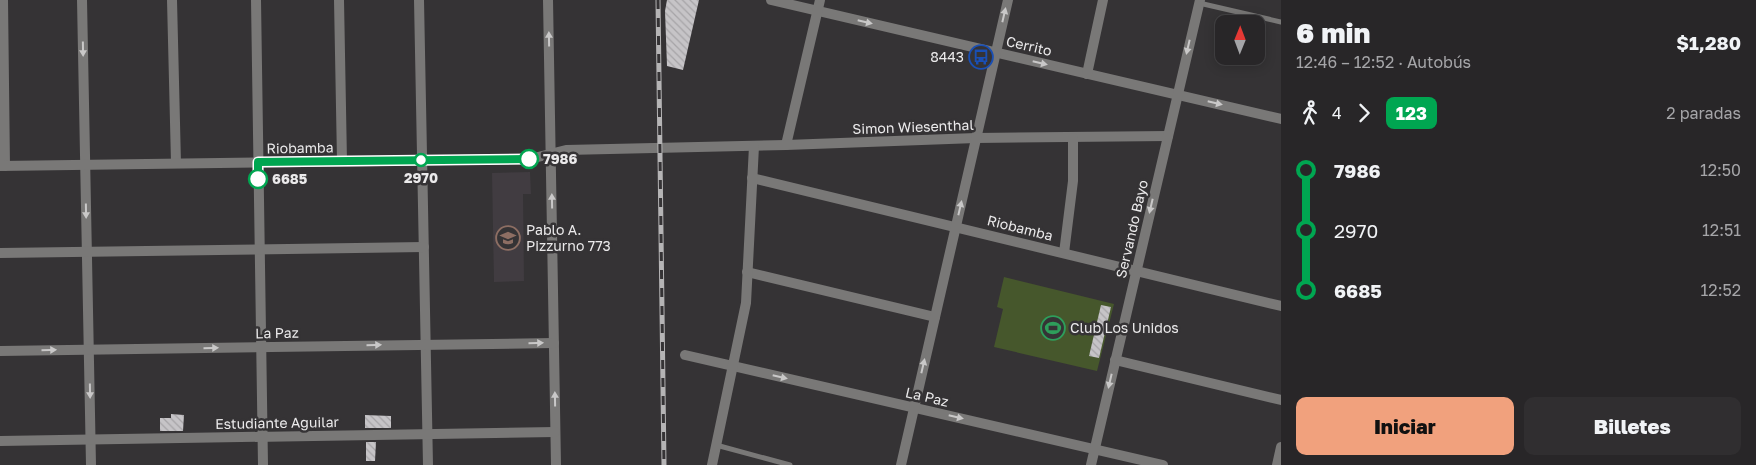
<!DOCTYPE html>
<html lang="es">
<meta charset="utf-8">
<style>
body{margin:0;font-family:"Golos Text",sans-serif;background:#302e30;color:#f1f3f6;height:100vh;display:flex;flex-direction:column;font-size:19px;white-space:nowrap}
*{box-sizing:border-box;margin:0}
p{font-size:16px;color:#a5a5a8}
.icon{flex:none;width:28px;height:28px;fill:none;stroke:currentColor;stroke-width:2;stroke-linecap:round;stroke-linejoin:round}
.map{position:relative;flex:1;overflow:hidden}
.side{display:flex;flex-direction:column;background:#282628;width:475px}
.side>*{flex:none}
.badge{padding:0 10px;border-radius:8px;font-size:18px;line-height:32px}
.needle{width:32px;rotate:1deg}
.controls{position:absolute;left:1215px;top:15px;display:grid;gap:10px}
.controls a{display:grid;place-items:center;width:50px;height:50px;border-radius:10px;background:#282628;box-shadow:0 2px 12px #0003,0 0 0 1px #444345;font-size:25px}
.map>.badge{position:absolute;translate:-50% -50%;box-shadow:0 0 0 2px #fff}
.legs{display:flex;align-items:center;gap:8px;height:55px;padding:0 15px;font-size:16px}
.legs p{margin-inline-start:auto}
.headline{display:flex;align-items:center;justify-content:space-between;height:85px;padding:0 15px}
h1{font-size:28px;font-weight:800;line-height:38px}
.primary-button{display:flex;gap:10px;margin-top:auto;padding:10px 15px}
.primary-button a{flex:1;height:58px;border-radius:10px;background:#f1a17d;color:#111;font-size:20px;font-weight:800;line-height:58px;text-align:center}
.primary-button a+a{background:#302e30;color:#f1f3f6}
ul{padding:0 15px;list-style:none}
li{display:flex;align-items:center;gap:18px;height:60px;font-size:19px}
li i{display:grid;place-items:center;width:8px;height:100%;margin:0 6px;background:currentColor}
li i::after{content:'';width:12px;height:12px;margin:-6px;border:4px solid;border-radius:50%;background:#282628}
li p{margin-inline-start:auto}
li:first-child i{background:linear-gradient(#0000 50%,currentColor 0)}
li:last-child i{background:linear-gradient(currentColor 50%,#0000 0)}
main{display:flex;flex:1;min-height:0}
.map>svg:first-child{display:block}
</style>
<main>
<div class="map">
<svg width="1281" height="465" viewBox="0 0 1281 465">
<defs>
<pattern id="building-back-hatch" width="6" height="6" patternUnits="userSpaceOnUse" patternTransform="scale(1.25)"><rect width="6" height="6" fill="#c6c4c7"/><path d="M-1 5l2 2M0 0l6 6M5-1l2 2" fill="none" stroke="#a6a4a7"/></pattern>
</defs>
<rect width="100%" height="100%" fill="#353335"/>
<path fill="#413c41" d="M530,172L531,194H523L524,281L494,282L492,173Z"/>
<path fill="#46572c" d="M1004,277L1114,304L1097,371L994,347L1003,309L997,307Z"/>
<g fill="url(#building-back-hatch)">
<path d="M667,0H699L683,70L667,66L665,11Z"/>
<path d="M1101,305L1111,307L1099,358L1089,356Z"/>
<path d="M171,414L184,415L183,431H160V418H171Z"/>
<path d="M365,415L391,416V428H365Z"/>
<path d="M366,442H376L375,461H366Z"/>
</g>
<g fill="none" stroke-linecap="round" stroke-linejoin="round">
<g stroke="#797877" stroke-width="5">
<path d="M1199,3L1281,22"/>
<path d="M716,445L790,465"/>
</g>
<g stroke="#797877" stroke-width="10">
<path d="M3,0L5,166"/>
<path d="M82,0L91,465"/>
<path d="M172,0L176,163"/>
<path d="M256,0L263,465"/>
<path d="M339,0L342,161"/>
<path d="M419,0L428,465"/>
<path d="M548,0L556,465"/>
<path d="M771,0L1281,119"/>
<path d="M1087,74L1103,0"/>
<path d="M786,145L820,0"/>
<path d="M0,166L530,159L566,150L786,145L976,138L1168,136"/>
<path d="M752,178L1281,306"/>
<path d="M0,253L424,247"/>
<path d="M1064,253L1073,181V138"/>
<path d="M747,272L935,317"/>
<path d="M0,351L554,343"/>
<path d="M685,355L1163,465"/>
<path d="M1115,360L1281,400"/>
<path d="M0,441L555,432"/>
<path d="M712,465L746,303L754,146"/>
<path d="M901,465L1008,0"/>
<path d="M1091,465L1200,0"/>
<path d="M1277,465L1281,447"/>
</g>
<g stroke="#b5b4b5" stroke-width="5">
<path id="rail" d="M658,0L664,465"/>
</g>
<use href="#rail" stroke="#353335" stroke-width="3" stroke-dasharray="9" stroke-linecap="butt"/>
</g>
<defs><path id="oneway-solid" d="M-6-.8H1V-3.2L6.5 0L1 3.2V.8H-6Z" transform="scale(1.25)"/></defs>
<g fill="#c9c8c8">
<use href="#oneway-solid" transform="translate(1004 15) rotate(-77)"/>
<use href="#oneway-solid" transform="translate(865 22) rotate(13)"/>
<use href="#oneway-solid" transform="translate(549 39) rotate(-91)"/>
<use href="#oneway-solid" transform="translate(1188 47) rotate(103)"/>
<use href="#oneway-solid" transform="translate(83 49) rotate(89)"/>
<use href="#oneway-solid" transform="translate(1040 63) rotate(13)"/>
<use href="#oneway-solid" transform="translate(1215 103) rotate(13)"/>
<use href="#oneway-solid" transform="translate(552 201) rotate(-91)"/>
<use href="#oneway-solid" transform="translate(1151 206) rotate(103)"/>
<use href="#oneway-solid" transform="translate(960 208) rotate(-77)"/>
<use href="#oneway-solid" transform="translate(86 211) rotate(89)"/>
<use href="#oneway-solid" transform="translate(536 343) rotate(-1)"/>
<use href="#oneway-solid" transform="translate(374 345) rotate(-1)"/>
<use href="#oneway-solid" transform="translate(211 348) rotate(-1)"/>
<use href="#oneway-solid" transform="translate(49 350) rotate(-1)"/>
<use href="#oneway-solid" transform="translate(923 366) rotate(-77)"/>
<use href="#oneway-solid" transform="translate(780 377) rotate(13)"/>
<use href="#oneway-solid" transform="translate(1110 381) rotate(103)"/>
<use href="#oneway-solid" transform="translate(90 391) rotate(89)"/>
<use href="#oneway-solid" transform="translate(555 399) rotate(-91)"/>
<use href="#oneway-solid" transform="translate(956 417) rotate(13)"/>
</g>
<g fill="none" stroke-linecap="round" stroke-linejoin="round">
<g stroke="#fff" stroke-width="11">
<path id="line-1" d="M258,179V162L529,159"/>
</g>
<use href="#line-1" stroke="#00a651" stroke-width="8"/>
</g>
<defs>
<g id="bus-ring" transform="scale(1.25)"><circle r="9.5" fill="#353335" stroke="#1a4fb4" stroke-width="1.5"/><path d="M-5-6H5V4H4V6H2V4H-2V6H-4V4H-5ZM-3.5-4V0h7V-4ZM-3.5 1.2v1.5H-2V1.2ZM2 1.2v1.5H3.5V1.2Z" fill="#1a4fb4"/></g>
<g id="school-ring" transform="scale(1.25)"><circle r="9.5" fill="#353335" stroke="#8d6e63" stroke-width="1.5"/><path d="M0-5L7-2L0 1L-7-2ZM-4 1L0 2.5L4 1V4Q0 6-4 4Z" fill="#8d6e63"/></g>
<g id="stadium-ring" transform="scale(1.25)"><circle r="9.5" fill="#353335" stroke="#2e9e5b" stroke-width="1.5"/><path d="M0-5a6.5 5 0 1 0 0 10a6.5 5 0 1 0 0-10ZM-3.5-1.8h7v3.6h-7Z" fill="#2e9e5b"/></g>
</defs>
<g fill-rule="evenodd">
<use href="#bus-ring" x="981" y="57"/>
<use href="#school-ring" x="508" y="238"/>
<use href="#stadium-ring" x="1053" y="328"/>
</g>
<g fill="#fff" stroke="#00a651" stroke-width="2.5">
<circle cx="529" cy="159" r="9"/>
<circle cx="421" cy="160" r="6"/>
<circle cx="258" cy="179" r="9"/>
</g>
<g text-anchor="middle" stroke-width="5" stroke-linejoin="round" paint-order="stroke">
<g font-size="14" fill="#ebeaeb" stroke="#353335">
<text transform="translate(1029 46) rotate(13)" y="5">Cerrito</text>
<text transform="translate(913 127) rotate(-2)" y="5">Simon Wiesenthal</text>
<text transform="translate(300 148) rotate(-1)" y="5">Riobamba</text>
<text transform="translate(1020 228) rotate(14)" y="5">Riobamba</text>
<text transform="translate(1132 229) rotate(-77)" y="5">Servando Bayo</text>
<text transform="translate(277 333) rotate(-1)" y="5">La Paz</text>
<text transform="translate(927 397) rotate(13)" y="5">La Paz</text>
<text transform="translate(277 423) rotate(-1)" y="5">Estudiante Aguilar</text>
</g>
<g font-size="14" fill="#ebeaeb" stroke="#353335" text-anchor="start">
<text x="964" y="62" text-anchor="end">8443</text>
<text x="526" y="235">Pablo A.<tspan x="526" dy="16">Pizzurno 773</tspan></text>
<text x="1070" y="333">Club Los Unidos</text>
</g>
<g font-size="14" font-weight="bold" fill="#ebeaeb" stroke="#353335" text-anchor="start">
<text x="543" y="164">7986</text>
<text x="421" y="183" text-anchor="middle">2970</text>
<text x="272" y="184">6685</text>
</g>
</g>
</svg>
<div class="controls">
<a><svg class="needle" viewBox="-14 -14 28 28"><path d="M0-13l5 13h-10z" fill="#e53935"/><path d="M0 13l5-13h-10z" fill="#a5a5a8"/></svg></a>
</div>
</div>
<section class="side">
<div class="headline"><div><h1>6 min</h1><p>12:46 – 12:52 · Autobús</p></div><b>$1,280</b></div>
<div class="legs"><svg class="icon" aria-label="walk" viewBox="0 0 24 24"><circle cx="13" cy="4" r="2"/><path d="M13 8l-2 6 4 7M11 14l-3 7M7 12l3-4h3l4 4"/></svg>4<svg class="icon" aria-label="forward" viewBox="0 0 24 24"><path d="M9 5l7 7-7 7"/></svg><b class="badge" style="background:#00a651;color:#fff">123</b><p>2 paradas</p></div>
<ul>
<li><i style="color:#00a651"></i><b>7986</b><p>12:50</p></li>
<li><i style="color:#00a651"></i><span>2970</span><p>12:51</p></li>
<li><i style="color:#00a651"></i><b>6685</b><p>12:52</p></li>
</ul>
<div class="primary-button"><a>Iniciar</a><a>Billetes</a></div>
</section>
</main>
